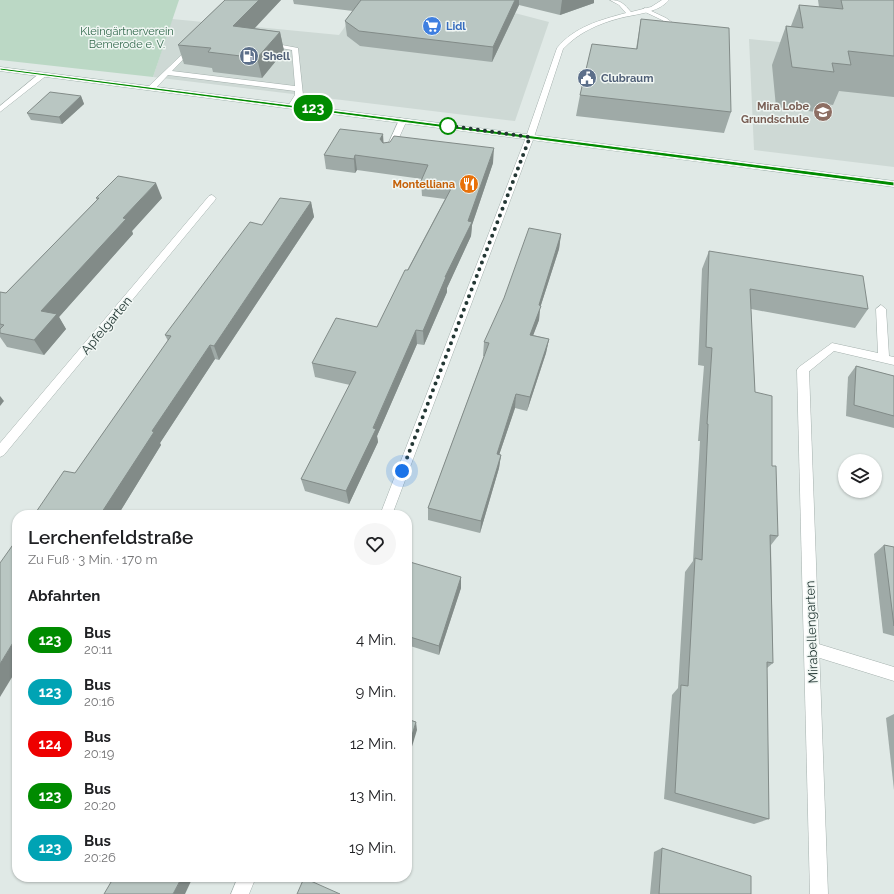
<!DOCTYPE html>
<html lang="de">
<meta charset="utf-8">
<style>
body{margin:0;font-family:Raleway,sans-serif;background:#f6f6f6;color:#202124;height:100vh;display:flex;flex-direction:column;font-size:15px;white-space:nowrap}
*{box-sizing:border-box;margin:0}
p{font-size:13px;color:#757577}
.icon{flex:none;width:22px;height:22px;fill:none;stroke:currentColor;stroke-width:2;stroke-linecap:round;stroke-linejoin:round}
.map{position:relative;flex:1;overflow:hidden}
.sheet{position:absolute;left:12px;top:510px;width:400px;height:372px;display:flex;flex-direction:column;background:#fff;border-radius:16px;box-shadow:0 1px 3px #0004}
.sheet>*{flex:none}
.badge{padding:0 8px;border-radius:13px;font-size:14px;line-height:26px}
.buttons{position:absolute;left:838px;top:454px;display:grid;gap:8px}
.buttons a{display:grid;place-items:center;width:44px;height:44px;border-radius:50%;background:#fff;box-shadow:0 1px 3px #0004;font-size:20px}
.you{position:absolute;width:20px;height:20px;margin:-10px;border:3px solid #fff;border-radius:50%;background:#1a73e8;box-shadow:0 0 0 6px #1a73e833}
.map>.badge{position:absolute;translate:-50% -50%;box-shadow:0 0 0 2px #fff}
h2{padding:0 16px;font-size:15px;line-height:36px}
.round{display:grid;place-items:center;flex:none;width:42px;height:42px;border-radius:21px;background:#f6f6f6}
.summary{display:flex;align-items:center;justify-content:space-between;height:68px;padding:0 16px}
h1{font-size:19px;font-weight:600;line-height:30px}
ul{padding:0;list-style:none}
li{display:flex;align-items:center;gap:12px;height:52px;padding:0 16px}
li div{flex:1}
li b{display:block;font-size:15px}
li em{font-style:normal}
li .badge{min-width:44px;font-weight:700;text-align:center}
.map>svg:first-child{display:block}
</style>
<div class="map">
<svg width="894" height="894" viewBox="0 0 894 894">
<rect width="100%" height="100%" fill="#e0e9e6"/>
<g fill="#ced9d5">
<path d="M364,0H438L484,5L549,22L515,121L153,77L172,19L339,35Z"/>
<path d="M749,39L830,47L894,73V167L754,150Z"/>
</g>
<path fill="#bbd8c5" d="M0,0H179L153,77L0,60Z"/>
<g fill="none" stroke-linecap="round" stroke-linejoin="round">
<g stroke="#a4b0ad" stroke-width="1">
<g id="lane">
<path d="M645,8L666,18L681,29L676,30L662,20L643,11L642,10Z"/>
<path d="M266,42L298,48L303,95L295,108L288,106L295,95V91L168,75L154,90L147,88L193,44L196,46L195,47L172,71L295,86L292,50L264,45L263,44Z"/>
<path d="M400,118L407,120L393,151L386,153L385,151Z"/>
<path d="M881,305L886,309L889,356L894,357V365L834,351L807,373H799L797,370L799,367L832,343L878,353L876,309Z"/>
<path d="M812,642L894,667V681L807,654L805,649L807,644Z"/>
</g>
</g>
<g stroke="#a4b0ad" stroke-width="1">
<g id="street">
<path d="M610,0C621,0 624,4 631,12L651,7L662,0H669C658,13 636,14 620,18C598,24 579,32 563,49L534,137L392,515H380L526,137L557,48C574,27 600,20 626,13L619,5Z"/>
<path d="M40,73L47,75L0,112V106Z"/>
<path d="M212,195L216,198L215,200L4,455L0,457V443L209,196Z"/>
<path d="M803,366L809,370L828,894H810L797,370Z"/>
<path d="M238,877H256L249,894H231Z"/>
</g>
</g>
<g stroke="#a0b3ae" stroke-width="1">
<path id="secondary" d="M0,67L894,181V187L0,71Z"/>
</g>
<use href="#lane" fill="#fff" fill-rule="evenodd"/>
<use href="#street" fill="#fff" fill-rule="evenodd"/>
<use href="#secondary" fill="#fff" fill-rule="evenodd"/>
</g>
<g fill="#9faaa7">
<path d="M225,0H281L254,28L280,32L284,51L262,78L213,72L212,68L184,64L178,45Z"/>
<path d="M293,0H594V3L560,15L519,5L492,62L360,46L347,36L345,21L353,11L294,4Z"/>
<path d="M818,0H894V97L839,91L833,105L820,103L816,112L776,107L772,65L786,26H791L799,5L819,7Z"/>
<path d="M641,19L731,112L724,133L576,116L580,95L636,49Z"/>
<path d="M81,96L84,104L62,124L31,120L27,113Z"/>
<path d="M383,143L493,163L472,225L471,236L447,288V292L424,345L417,344L377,436L378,442L349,504L305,491L301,479L350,385L315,377L312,363L377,327L445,199L422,196L421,181L422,179L357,170L355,173L326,169L324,155Z"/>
<path d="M96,198H162L132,231L133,234L59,317L66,329L44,355L7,347L0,337V292L6,293L97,200Z"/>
<path d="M311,202L314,217L219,360L215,359L160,443L161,445L118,515H34L75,473L168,341L165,335Z"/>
<path d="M561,234L559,249L540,308L539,320L533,335L549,339L546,353L527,411L515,408L499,455H501L499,468L480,533L428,520V508L484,356H483L484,342Z"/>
<path d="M709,251L868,309L855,328L751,309L755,392L772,466L778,536L771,545L773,663L767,668L769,819L754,824L664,799L672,695L678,688L685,572L693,561L700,441H698L704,366L698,365L702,269Z"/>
<path d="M856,366L894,376V428L846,416L848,377Z"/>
<path d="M884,545L894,547V636L883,633L874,554Z"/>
<path d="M407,569L461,577V588L439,655L407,645Z"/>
<path d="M894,714V790L886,718Z"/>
<path d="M662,848L751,894H650L654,852Z"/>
</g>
<g fill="#828b88">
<path d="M259,0H281L238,46L233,26Z"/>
<path d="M515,0H519V5L492,62L493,47Z"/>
<path d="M562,0H594V3L560,15Z"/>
<path d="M280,32L284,51L262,78L257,58Z"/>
<path d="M81,96L84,104L62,124L59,117Z"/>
<path d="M383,134L384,149L380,139Z"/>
<path d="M494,148L493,163L472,225L471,236L447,288V292L424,345L423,331L468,221Z"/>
<path d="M355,155L357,170L355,173L354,159Z"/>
<path d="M156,183L162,198L132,231L133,234L59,317L66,329L44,355L34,340L41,311L123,218Z"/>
<path d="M311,202L314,217L219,360L214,346Z"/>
<path d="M561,234L559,249L540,308L539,320L528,349L530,335L539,305Z"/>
<path d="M416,330L417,344L377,436L378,442L349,504L346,491Z"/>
<path d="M549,339L546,353L527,411L530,397Z"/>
<path d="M210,345L215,359L160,443L161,445L118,515H100L152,431Z"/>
<path d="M516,394L515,408L495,467L497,454Z"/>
<path d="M0,396L4,401L0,406Z"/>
<path d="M501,455L499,468L480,533L481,521Z"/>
<path d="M461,577V588L439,655V646Z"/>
<path d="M17,636V669L0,697V664Z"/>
<path d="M416,722L417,730L407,763V751Z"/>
<path d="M182,877H193L185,894H173Z"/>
</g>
<g fill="#b9c6c2" stroke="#828b88">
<path d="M225,0H259L233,26L280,32L257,58L208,52L211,48L178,45Z"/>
<path d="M361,0H515L493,47L359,31L345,21Z"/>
<path d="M841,0H894V56L848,51L851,65L832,63L834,72L792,67L786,26L803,28L799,5L843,9Z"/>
<path d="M641,19L729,28L731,112L580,95L592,44L637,49Z"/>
<path d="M50,92L81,96L59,117L27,113Z"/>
<path d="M340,129L383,134L380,139L383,143L390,142L394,136L494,148L468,221L472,222L445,277H446L423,331L416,330L373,428L376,429L346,491L301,479L356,372L312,363L336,318L377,327L405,270H408L453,185L421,181L428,165L355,155L354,159L324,155Z"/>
<path d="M118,176L156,183L123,218L126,219L41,311L57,314L34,340L0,333V329L4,325L0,324V292L6,293L99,198H96Z"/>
<path d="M280,198L311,202L214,346L210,345L152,431L154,432L100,515H34L64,471L75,473L171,336L165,335L250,222L262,225Z"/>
<path d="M529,228L561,234L539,305L541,306L530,335L549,339L530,397L516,394L497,454L501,455L481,521L428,508L489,343L484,342L504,298Z"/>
<path d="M709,251L863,276L868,309L750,289L755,392L772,396V466H776L778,536L770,535L773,663L767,662L769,819L675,793L681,685L688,686L695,558L702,560L708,424H707L712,348L706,347Z"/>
<path d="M856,366L894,376V416L854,405Z"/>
<path d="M17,539V636L0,664V563Z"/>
<path d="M884,545L894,547V626Z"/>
<path d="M410,562L461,577L439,646L407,636V569Z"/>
<path d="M407,719L416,722L407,751Z"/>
<path d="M662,848L751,876V894H659Z"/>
<path d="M114,877H182L173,894H104Z"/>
<path d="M304,878L340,894H297Z"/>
</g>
<path fill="#008b00" stroke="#fff" d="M0,68L894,182V186L0,70Z"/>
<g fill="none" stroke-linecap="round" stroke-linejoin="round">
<path stroke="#233734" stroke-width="4" stroke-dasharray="0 7.2" d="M402,471L530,137L444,125L448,126"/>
</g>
<defs>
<g id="supermarket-disc" transform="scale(1)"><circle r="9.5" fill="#3f7fe0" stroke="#f0f6f3"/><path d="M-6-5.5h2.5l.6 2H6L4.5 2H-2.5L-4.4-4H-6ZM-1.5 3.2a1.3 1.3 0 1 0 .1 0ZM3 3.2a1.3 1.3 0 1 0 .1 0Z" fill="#fff"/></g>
<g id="fuel-disc" transform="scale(1)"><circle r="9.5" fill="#5c6f8a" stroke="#f0f6f3"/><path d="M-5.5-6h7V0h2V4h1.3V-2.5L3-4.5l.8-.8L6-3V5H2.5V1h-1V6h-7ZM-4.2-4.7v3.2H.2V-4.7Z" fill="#fff"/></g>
<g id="civic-disc" transform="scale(1)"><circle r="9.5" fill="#5c6f8a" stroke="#f0f6f3"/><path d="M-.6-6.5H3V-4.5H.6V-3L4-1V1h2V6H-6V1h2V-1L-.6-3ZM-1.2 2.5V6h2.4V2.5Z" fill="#fff"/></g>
<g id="school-disc" transform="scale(1)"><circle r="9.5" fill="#8d6e63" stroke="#f0f6f3"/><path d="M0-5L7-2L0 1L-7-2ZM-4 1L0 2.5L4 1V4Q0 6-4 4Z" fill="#fff"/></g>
<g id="restaurant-disc" transform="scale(1)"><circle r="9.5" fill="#e8710a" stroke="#f0f6f3"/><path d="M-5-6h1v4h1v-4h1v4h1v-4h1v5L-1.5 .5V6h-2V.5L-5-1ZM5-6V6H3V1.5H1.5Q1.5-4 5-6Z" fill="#fff"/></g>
</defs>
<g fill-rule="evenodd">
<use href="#supermarket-disc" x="432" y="26"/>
<use href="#fuel-disc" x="249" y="56"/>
<use href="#civic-disc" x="587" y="78"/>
<use href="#school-disc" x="823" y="112"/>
<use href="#restaurant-disc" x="469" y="184"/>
</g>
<circle fill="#fff" stroke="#008b00" stroke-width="2" cx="448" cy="126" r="8"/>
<g text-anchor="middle" stroke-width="3" stroke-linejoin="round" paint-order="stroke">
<g font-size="11" font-weight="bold" fill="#366cbe" stroke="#f0f6f3" text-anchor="start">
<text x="446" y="30">Lidl</text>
</g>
<g font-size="11" fill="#32694c" stroke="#f0f6f3">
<text x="127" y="35">Kleingärtnerverein<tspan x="127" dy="13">Bemerode e. V.</tspan></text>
</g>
<g font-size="11" font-weight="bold" fill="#4e5e75" stroke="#f0f6f3" text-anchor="start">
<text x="263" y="60">Shell</text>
<text x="601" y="82">Clubraum</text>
</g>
<g font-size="11" font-weight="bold" fill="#785e54" stroke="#f0f6f3" text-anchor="end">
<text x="809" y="110">Mira Lobe<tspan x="809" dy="13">Grundschule</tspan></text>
</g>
<g font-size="11" font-weight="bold" fill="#c56008" stroke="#f0f6f3" text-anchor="end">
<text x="455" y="188">Montelliana</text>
</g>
<g font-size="13" fill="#233734" stroke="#f0f6f3">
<text transform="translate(106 325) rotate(-50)" y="5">Apfelgarten</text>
<text transform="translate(811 632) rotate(-92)" y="5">Mirabellengarten</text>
</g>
</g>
</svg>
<div class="buttons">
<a><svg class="icon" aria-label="layers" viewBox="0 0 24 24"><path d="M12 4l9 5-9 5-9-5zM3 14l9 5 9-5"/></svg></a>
</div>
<div class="you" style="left:402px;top:471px"></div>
<b class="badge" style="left:313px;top:108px;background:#008b00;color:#fff">123</b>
<section class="sheet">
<div class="summary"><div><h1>Lerchenfeldstraße</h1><p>Zu Fuß · 3 Min. · 170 m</p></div><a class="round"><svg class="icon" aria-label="heart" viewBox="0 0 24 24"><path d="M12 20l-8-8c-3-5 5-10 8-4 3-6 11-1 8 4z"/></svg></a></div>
<h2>Abfahrten</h2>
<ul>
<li><span class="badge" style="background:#008b00;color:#fff">123</span><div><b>Bus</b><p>20:11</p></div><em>4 Min.</em></li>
<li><span class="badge" style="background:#00a3b4;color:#fff">123</span><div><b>Bus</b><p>20:16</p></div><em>9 Min.</em></li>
<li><span class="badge" style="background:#e00;color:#fff">124</span><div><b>Bus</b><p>20:19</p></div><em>12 Min.</em></li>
<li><span class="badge" style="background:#008b00;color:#fff">123</span><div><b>Bus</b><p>20:20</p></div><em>13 Min.</em></li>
<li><span class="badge" style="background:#00a3b4;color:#fff">123</span><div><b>Bus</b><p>20:26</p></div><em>19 Min.</em></li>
</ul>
</section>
</div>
